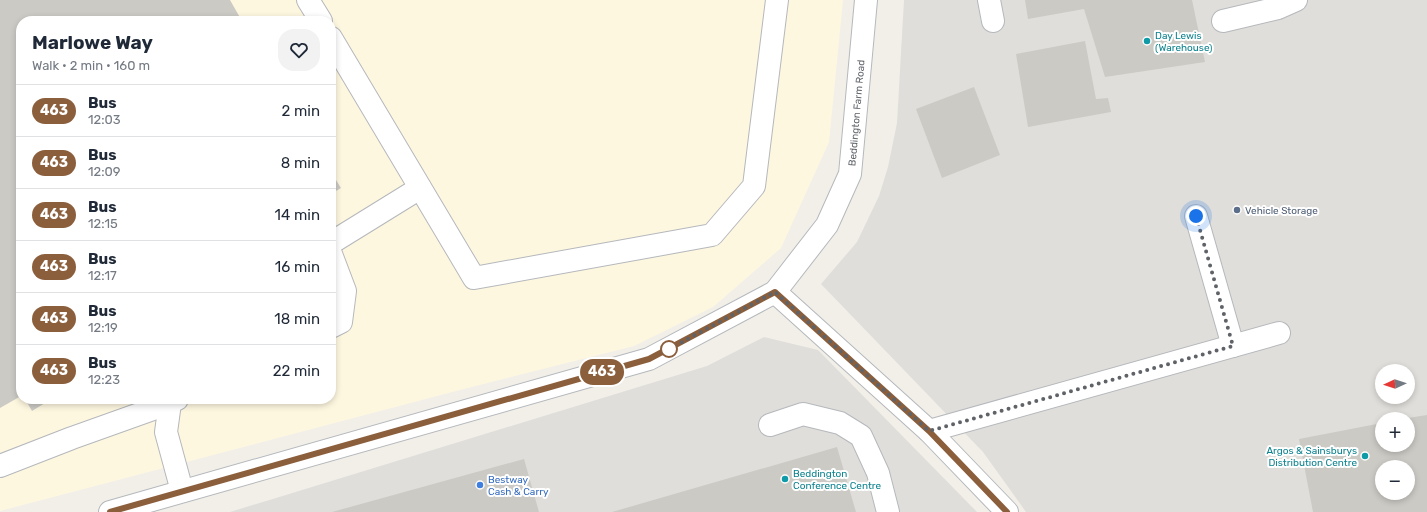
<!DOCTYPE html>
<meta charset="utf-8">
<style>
body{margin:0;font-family:Rubik,sans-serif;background:#f2f2f3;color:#1f2937;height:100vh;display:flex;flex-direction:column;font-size:15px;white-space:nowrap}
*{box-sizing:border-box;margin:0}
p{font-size:13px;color:#747a83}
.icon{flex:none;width:22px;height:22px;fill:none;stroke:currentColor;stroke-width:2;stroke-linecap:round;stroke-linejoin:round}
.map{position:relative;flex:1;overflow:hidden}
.drawer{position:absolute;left:16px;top:16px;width:320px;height:388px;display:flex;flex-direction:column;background:#fff;border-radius:16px;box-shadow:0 2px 6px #0003}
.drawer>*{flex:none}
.badge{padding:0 8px;border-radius:13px;font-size:14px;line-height:26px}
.needle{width:26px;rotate:267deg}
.buttons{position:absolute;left:1375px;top:364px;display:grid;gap:8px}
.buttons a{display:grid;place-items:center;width:40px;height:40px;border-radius:50%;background:#fff;box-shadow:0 2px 6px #0003;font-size:20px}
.you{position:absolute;width:20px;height:20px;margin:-10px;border:3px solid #fff;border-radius:50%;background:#1a73e8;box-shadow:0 0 0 6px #1a73e833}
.map>.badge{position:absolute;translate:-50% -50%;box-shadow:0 0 0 2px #fff}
.round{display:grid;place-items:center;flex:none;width:42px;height:42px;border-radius:16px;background:#f2f2f3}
.summary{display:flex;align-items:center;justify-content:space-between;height:68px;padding:0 16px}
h1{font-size:19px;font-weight:700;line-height:30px}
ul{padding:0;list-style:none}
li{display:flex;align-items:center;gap:12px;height:52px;padding:0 16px;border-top:1px solid #e0e1e3}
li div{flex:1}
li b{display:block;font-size:15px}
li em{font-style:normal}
li .badge{min-width:44px;font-weight:700;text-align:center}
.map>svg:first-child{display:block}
</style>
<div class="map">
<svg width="1427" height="512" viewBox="0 0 1427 512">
<rect width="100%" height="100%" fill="#f1efe8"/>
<path fill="#fef7e0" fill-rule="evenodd" d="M0,0H843L829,142L781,248L713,307L634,346L456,391L0,511ZM21,21H331V399H21Z"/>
<g fill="#e0deda" fill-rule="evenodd">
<path d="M904,0H1427V512H1026L983,452L821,284L857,242L879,196L888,167L897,123ZM1382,371H1408V397H1382ZM1382,419H1408V445H1382ZM1382,467H1408V493H1382Z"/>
<path d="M764,337L818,350L977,512H230L707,366Z"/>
</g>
<g fill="#cccac5" fill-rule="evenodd">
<path d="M0,0H230L242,21H21V396L0,408Z"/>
<path d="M1025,0H1192L1205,62L1105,77L1084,9L1028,19Z"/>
<path d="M1085,41L1096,99L1108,98L1111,112L1028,127L1016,54Z"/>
<path d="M974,87L1000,155L942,178L916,109Z"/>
<path d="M331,172L341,188L331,194Z"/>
<path d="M25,399H42L45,403L32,411Z"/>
<path d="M1427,415V512H1313L1299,439L1382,423V445H1408V418ZM1382,467H1408V493H1382Z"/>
<path d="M837,447L856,512H612Z"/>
<path d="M524,459L539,512H332Z"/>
</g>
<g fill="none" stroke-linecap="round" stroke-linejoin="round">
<g stroke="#b5b8bc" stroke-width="24">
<g id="minor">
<path d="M308,0L321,21"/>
<path d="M989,0L993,21"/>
<path d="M1223,21L1278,8L1296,0"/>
<path d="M331,38L474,278L712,235L754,186L777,0"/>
<path d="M1196,216L1233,346"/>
<path d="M331,243L420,188"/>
<path d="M331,254L345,291L341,322L331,327"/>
<path d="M775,292L929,431L1007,512"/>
<path d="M177,399L170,403L166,432L182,491"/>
<path d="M770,425L803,414L840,423L861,436L878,473L888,512"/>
<path d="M929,431L1279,333"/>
<path d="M0,466L72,438L170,403"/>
<path d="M110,512L649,359L775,292L827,225L850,174L866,0"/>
</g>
</g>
<use href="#minor" stroke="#fff" stroke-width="22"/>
</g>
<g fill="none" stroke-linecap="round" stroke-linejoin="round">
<g stroke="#fff" stroke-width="9">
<path id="line" d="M110,512L649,359L775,292L929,431L1007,512"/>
</g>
<use href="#line" stroke="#8b5e3c" stroke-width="6"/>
<path stroke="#5f6368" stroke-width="4" stroke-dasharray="0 7.2" d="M669,349L775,292L929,431L1233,346L1196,216"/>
</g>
<g fill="#0f9aa8" stroke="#fff" stroke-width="1.5">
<circle cx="1147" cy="41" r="4"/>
<circle cx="1365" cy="456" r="4"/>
<circle cx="785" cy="479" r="4"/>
</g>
<circle fill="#5c6f8a" stroke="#fff" stroke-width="1.5" cx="1237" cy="210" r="4"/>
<circle fill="#fff" stroke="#8b5e3c" stroke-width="2" cx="669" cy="349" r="8"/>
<circle fill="#3f7fe0" stroke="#fff" stroke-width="1.5" cx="480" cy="485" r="4"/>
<g text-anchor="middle" stroke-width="4" stroke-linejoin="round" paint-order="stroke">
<g font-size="10" fill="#0d838f" stroke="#fff" text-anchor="start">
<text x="1155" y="39">Day Lewis<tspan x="1155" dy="12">(Warehouse)</tspan></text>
<text x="1357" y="454" text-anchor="end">Argos &amp; Sainsburys<tspan x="1357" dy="12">Distribution Centre</tspan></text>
<text x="793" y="477">Beddington<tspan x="793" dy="12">Conference Centre</tspan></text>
</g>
<g font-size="10" fill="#5f6368" stroke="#fff">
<text transform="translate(856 113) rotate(-85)" y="4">Beddington Farm Road</text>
</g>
<g font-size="10" fill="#4e5e75" stroke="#fff" text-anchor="start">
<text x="1245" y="214">Vehicle Storage</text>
</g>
<g font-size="10" fill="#366cbe" stroke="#fff" text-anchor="start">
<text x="488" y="483">Bestway<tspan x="488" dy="12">Cash &amp; Carry</tspan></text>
</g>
</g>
</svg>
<div class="buttons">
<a><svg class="needle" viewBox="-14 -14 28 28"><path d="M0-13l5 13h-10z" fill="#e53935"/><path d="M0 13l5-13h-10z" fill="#747a83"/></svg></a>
<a>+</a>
<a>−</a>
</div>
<div class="you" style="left:1196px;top:216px"></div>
<b class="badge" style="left:602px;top:372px;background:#8b5e3c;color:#fff">463</b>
<section class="drawer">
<div class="summary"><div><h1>Marlowe Way</h1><p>Walk · 2 min · 160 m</p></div><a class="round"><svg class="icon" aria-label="heart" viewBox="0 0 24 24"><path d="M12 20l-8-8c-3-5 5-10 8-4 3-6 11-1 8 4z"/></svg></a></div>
<ul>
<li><span class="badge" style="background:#8b5e3c;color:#fff">463</span><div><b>Bus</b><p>12:03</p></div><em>2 min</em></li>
<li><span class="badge" style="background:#8b5e3c;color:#fff">463</span><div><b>Bus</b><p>12:09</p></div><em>8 min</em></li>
<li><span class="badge" style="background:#8b5e3c;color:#fff">463</span><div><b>Bus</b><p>12:15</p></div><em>14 min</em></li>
<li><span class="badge" style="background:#8b5e3c;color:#fff">463</span><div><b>Bus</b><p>12:17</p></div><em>16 min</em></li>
<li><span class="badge" style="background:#8b5e3c;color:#fff">463</span><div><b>Bus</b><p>12:19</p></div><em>18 min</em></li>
<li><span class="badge" style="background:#8b5e3c;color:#fff">463</span><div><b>Bus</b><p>12:23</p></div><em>22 min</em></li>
</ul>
</section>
</div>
